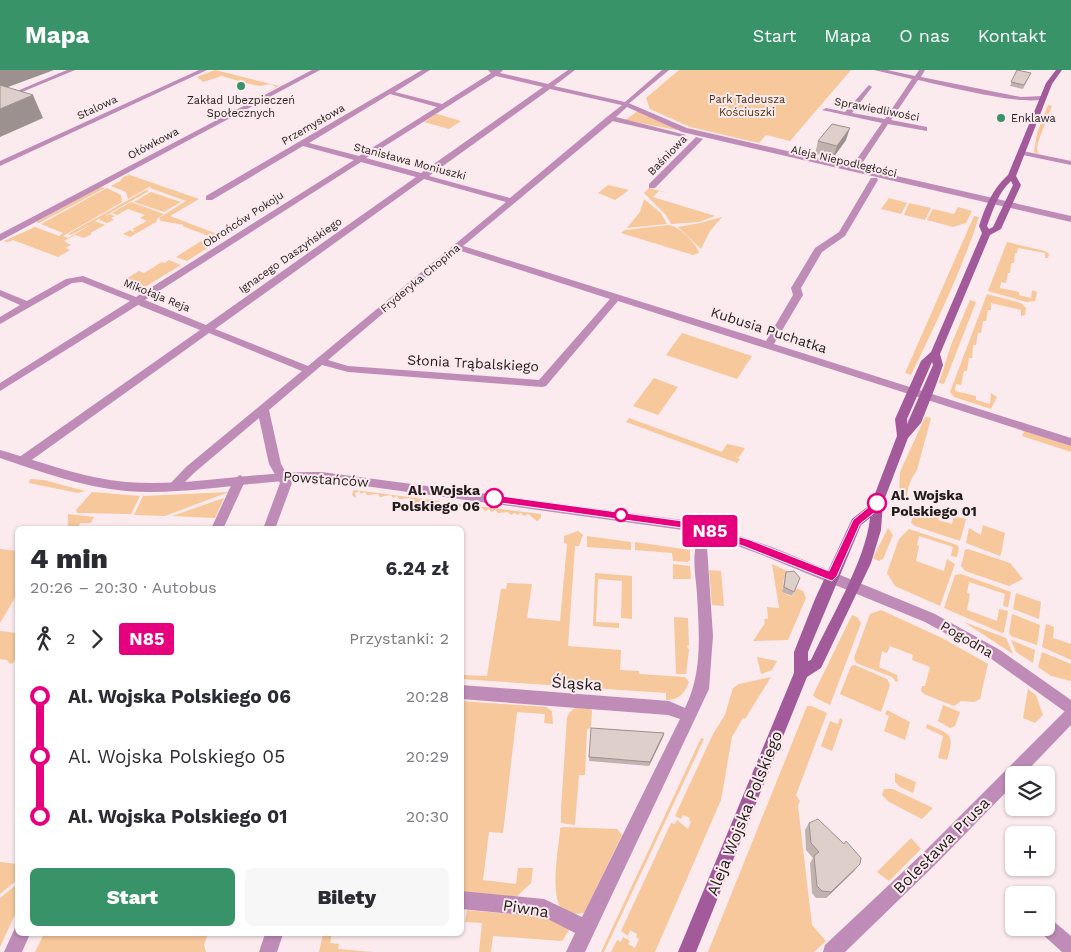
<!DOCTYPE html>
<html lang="pl">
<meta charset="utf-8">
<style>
body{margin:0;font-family:"Work Sans",sans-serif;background:#f7f7f7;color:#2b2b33;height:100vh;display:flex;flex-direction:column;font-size:19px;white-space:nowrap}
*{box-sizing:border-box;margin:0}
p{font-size:16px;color:#7c7c81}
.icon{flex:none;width:28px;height:28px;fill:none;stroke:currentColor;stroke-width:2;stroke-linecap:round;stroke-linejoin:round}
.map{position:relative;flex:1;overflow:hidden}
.panel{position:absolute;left:15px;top:456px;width:449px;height:410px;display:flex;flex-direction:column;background:#fff;border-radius:8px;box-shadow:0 1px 4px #0004}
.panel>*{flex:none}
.badge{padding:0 10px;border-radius:4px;font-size:18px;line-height:32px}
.fabs{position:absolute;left:1005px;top:696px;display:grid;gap:10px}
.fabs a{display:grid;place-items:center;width:50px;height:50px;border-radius:8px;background:#fff;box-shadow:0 1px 4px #0004;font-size:25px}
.map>.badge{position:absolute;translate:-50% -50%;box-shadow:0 0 0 2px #fff}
.legs{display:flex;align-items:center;gap:8px;height:55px;padding:0 15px;font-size:16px}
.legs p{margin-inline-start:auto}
.head{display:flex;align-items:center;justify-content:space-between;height:85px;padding:0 15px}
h1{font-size:28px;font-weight:800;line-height:38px}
.cta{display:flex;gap:10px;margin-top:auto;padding:10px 15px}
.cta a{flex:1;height:58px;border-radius:8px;background:#399368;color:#fff;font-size:20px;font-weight:800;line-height:58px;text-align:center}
.cta a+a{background:#f7f7f7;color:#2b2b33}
ul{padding:0 15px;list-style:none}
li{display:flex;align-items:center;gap:18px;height:60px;font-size:19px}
li i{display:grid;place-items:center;width:8px;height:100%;margin:0 6px;background:currentColor}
li i::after{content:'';width:12px;height:12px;margin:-6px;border:4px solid;border-radius:50%;background:#fff}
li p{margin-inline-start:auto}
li:first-child i{background:linear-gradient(#0000 50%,currentColor 0)}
li:last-child i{background:linear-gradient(currentColor 50%,#0000 0)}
header{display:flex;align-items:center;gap:30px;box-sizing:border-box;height:70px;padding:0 25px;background:#399368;color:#fff}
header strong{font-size:24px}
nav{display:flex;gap:28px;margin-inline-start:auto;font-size:18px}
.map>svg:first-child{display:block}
</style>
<header>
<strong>Mapa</strong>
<nav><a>Start</a><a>Mapa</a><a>O nas</a><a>Kontakt</a></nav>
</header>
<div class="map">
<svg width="1071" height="882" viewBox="0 0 1071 882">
<rect width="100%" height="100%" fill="#fbeaee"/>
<g fill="#f7c89c">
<path d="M215,0L279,16L261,25L276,17L270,14L260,16L246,13L222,6L203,12L197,7Z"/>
<path d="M679,0H851L790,71L766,65L759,73L690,57L650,39L646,28Z"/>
<path d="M1048,35L1052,36L1038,72L1037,78L1038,84L1034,82L1037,63Z"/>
<path d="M638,41L676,59V60L625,50Z"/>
<path d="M436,44H437L461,51L449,59L424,52Z"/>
<path d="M127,104L199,129L170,146L225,167L187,191L176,187L209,166L182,156L184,155L161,151L159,148L186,131L150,118L151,116L128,129L126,122L111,116L120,111L123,107L129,105Z"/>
<path d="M608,115L629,120L615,130L598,123Z"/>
<path d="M101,117L105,118L39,153L36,152Z"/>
<path d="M107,118L121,125L122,132L63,166L68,168L94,153L71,165L68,164L146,120L149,121L103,147L110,144L115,146L111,148L114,150L107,153L99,150L101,148L95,151L105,155L90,163L92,164L84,168L75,165L64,171L71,175L65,178L70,180L58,187L13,170L8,172L4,171L35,157L59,166L63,163L41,154Z"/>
<path d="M649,118L668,123L659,121L653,127L715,146L699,152L671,154L666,145L644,123Z"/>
<path d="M151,122L181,132L164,142L134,132Z"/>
<path d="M889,128L907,133L901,144L881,139Z"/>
<path d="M644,129L661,143L667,154L627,158L640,142Z"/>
<path d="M131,132L164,144L158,148L156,152L130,167L123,164L130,160L133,162L135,160L132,159L147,151L140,148L145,145L128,139L117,145L112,143Z"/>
<path d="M909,133L931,138L925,150L904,145Z"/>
<path d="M958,137L972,141L966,153L953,157L927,150L933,139L954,144Z"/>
<path d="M974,146L979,147C961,202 936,253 911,305L905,303Z"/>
<path d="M722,147L710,161L701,179L678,157L700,153Z"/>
<path d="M669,155C680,157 696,173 699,183L693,185L621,163L625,160Z"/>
<path d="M1007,172L1045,181L1049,184L1048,188H1045V183L1018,178L1017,183H1015L1014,193H1011L1010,203H1008L1006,213L1001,212L1000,218L1019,222V225L1031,228L1032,220L1037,222L1035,231L1027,232L988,221Z"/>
<path d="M169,190L181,195L140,220L133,221L121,217L129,212L124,210L139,201L144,203L162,192L165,193Z"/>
<path d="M987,224L1021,233L1026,238L1025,245L1021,246V240L991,233V240H988L986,251H983L981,263H978L976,275H973L972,288H969L967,301H964L961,315L956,314L955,321L976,326V330L990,334L991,323L997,327L991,339L954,327L950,322Z"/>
<path d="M970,230L976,232L944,314L939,313L951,275Z"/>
<path d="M682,263L752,286L737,309L666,285Z"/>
<path d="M654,308L678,317L658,345L633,336Z"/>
<path d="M925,347L931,348L917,400C911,409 906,420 907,430L899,427L900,402Z"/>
<path d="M629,348L722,382L727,374L745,378L739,387L735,386L740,389L737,393L626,352Z"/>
<path d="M1022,360L1071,376V382L1022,366L1024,362Z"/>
<path d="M30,409L44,410L85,421L78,423L29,413Z"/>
<path d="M354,420L440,431L435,438L429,431L424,433L422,430L419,431L420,434L417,436L410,428L399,429L397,426L393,428L391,425L380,427L378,424L367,425L365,422L361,424L359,421L355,423L356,428L352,425Z"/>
<path d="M92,422L140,426L131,444L77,443L76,440Z"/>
<path d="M229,422L165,446L134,445L143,426Z"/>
<path d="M224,428L215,448L172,446Z"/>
<path d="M452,433L541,444V448L537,451L528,444L524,446L521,443L517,445L515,443L511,445L508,442L498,443L495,440L491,442L489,439L485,441L482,438L478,440L476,437L472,439L469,436L459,437L457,435L453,436L455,439L452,441L449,438Z"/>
<path d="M915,439L939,447L938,450L952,454L954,446L966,449L960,471L915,456L911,453Z"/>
<path d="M68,444L94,447L91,453H80L77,459H68Z"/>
<path d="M983,455L1005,463L1001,484L1000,486L966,473L969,458L981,465Z"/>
<path d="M888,458L893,465L883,489L879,491L873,488Z"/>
<path d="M909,459L957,475L959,478L957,487L951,486L953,477L919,466L917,475L919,476L916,491L944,501L947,489L955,494L940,536L895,516L887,503L899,469Z"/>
<path d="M578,461L583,465L579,476H575L568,576L621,580L620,600L639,601V604L685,607L689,612C685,623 679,630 666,630V623L461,609V605L487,606L501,519H506L507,513L532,514L527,548L560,551L567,474L564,473V466Z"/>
<path d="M587,466L631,472V480L587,477Z"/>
<path d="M635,472L690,480V490L688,492L673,491L672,483L635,480Z"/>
<path d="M0,479L17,481V524L0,553Z"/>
<path d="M968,479L1010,493L1023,509L1009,516L965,501L961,496L965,480Z"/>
<path d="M673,494L690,496L691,509H673Z"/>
<path d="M772,494L787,501L788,506L784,508L782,522L792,527L796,518L803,521L806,528L788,570L753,571L765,553L764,549H768L767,537L779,538Z"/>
<path d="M709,500L721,501L724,536L712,535Z"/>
<path d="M595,503L632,506V549L621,548L622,511L598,509L596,552L619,553V558L593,556Z"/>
<path d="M961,504L1011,522L1008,537L1003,536L1005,524L969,512L967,523L970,524L967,540L997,551L999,539L1008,541L1004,562L1002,563L944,538L955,505Z"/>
<path d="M1016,523L1041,532L1039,549L1013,539Z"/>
<path d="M881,540L942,568L988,594L980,629L974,632L961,631L954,636L924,624L921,621L922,616H925L930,597L912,590L913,585L890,576L887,583L882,581L879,597L897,605L898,611L896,612L892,607L856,593L854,588L870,544Z"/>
<path d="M1012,544L1040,555L1037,575L1011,566L1009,563Z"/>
<path d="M852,545L857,547L861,553L830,635L816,628L813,625Z"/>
<path d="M674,547L688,548L689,575L687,576L689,580L686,604H676Z"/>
<path d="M964,552L1006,568L1013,584Z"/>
<path d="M1046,554L1054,557L1053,568L1071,574V590L1042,577Z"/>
<path d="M0,561L17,563V585L13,593L10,594L7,590L0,589Z"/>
<path d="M1011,570L1035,580L1033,593L1016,582Z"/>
<path d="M1042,582L1071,594V611L1051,606L1038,597Z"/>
<path d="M757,587L777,591L772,600L761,604Z"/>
<path d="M855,595L887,609L890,615L881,642L840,624L851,596Z"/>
<path d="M771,607L745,649L743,648L732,667L721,730L655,882H611L617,870L621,872L623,867L630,871L628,874L635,878L639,869L636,867L637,864L630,860L628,866L621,861L671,753L675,754L677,750L688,759L691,752L689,750L690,748L683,745L681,749L675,746L713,664L725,645L733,618L739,614Z"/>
<path d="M1028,619L1036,625L1043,645L1035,653L1023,648Z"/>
<path d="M461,631L546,637L552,641L553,654L544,653L545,644L517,642L503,763L489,762L483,810L516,814L518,798H533L531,813L515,828L461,823Z"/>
<path d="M943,635L960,642L955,656L950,658L938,651Z"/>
<path d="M807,636H811L827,643L796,725L800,731L798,736L812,855L826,871L814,882H708Z"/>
<path d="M586,637L592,640L591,658L587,659L585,705H579L575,755L561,753V738L567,648C570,638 577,637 586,637Z"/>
<path d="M887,640L910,652L905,670L884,661L889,646L885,644Z"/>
<path d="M840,648L843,650L832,681L821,676L830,651L838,654Z"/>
<path d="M927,654C951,665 955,663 947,690L938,688L943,666L926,658Z"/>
<path d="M701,668L704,669L604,882H601Z"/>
<path d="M895,703L916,712L913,723L900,717L895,712Z"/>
<path d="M884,719H893L933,738L922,749L889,732L882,725Z"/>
<path d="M563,757L617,759L622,765L584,843C576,844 568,845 562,839C550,825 558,780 560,762V758Z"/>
<path d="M911,768L921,779L889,811L877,802Z"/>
<path d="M0,792L18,794L17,810L0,824Z"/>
<path d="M17,814V840L0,877V828Z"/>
<path d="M467,840L521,845L522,842L542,844L569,860L562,871L493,866L491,882H479L482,853L465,852Z"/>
<path d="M44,864H208L204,875L206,882H35Z"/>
<path d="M323,864H332L330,873L339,874L338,879L373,882H319Z"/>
</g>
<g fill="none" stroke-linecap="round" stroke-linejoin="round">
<path fill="#be8cb7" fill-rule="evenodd" d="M67,0H75L10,27L5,26Z"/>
<g fill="#be8cb7" fill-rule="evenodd">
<path d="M199,0H207L0,96V91Z"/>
<path d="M312,0H320L0,171V164Z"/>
<path d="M422,0H430L395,22L442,34L491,3L488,0H503L500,3L548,14L568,0H575L554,16L625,32L662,0H669L626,36L550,19L429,106L510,128L608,46H614V50L463,176L766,271L793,225L791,218L815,178L839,162L871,108H877L878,110L845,166L822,182L801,218L803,225L774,274L1071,368V376L618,231L546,316L542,317L348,302L322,295L269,340L281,394L292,413L275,459H263L280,413L269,394L259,348L194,403L177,420L173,421L167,417L186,397L302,301L209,263L26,394H18L16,391L18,388L200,260L138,235L0,321V313L130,231L82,212L72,213L0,254V247L20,235L0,226V220L27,231L66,209L83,206L136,227L354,90L303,76L212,130H206V126ZM496,6L543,17L421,103L366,88ZM390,24L437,37L359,86L309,73ZM361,92L416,107L206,255L145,230ZM424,109L506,132L308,296L215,259ZM458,180L610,229L539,310L348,296L328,290Z"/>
<path d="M874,0H887L915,6L919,0H925L921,7L1021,27L1042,26L1045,28C1029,38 941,15 918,10L891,50L927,57V61L888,54L857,101H854L850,99L882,53L822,40L826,38L845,42L869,15L872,17L852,43L885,49L912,9Z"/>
<path d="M696,67L703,69L655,118H649V114Z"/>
<path d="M1018,80L1071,91V95L1018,84Z"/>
<path d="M240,405L246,409L223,459H211L234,409Z"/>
<path d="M708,455L713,457L714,460L707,477L713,566L709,619L585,882H566L575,863L544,847L461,839V821L544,829L582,847L680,649L668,645L461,629V615L669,631L685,638C703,601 699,564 697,524C695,498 690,481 703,457Z"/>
<path d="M1071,638V655L1023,705H1014V714L936,794L845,882H823L825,875L924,782L1066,640Z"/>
<path d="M1046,847L1052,850L1071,866V882H1062L1040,862L1038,858H1046Z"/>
<path d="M18,856V864H30L22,882H4L15,858Z"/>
<path d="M265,864H283L277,882H259Z"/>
</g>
<g fill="#be8cb7" fill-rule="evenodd">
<path d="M626,32L687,58L1071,146V152L682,62L627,37L616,47L686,65L682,67L608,50V46Z"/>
<path d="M0,380C42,392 82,408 126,412C191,417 256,401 321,402L690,451L722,460L772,477L935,544L1000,580L1071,630V646L990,588L925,552L762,485L719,469L690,461L321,410C256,409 191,426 126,421C83,417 41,402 0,388Z"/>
</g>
<path fill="#a35a9b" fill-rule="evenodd" d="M1056,0H1062L1052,14L1016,106L1021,115L1001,159L990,165L940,284L943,295L936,315L921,353L908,368L883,433L881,460L871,493L821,598L807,607L696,882H678L794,603V582L815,529L852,449L871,434L897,366L895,349L921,291L931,282L982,163L979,156C985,137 993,118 1008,105L1046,13ZM1011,111L1013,115L993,157L989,159L987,156C993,140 998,123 1011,111ZM932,292L933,295L907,354V349ZM870,448C866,490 829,551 811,590L808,591V582L861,455Z"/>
</g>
<g fill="#c0b2af">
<path d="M1017,0L1029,7L1023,19L1010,16Z"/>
<path d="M846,70L833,88L815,84L818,71Z"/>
<path d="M786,502L800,508L792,526L782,522Z"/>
<path d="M591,658L664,663L663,667L649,696L589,691Z"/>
<path d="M809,753L854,801L826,828H816L812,823L810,793L813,788L806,780L805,760Z"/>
</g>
<g fill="#9c918e">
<path d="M0,0H54L0,20Z"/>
<path d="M33,25L43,48L0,67V39Z"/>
<path d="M850,58L846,70L833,88L837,76Z"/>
<path d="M664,663L663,667L649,696L650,692Z"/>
<path d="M860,794L854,801L826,828L831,822Z"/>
</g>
<g fill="#dfcfcb" stroke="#9c918e">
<path d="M1017,0L1031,3L1024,15L1011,12Z"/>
<path d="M0,15L33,25L0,39Z"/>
<path d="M832,54L850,58L837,76L818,71Z"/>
<path d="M794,501L800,508L794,522L784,517L786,502Z"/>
<path d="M591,658L664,663L650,692L602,688L589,687Z"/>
<path d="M818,749L844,774L846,771L861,788L860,794L831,822L822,821L817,816L814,786L819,782L811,773L809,753Z"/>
</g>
<path fill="#e6007e" stroke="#fff" d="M494,425L690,452L750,470L829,501L853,450L871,435L873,431L877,430L882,433L879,439L860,454L837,506L832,511L743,476L690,459L494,432L489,428Z"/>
<g fill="#399368" stroke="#fbeaee" stroke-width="2">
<circle cx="241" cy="16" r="5"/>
<circle cx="1001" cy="48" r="5"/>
</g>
<g fill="#fff" stroke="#e6007e" stroke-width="2.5">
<circle cx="494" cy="428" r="9"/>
<circle cx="877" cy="433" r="9"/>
<circle cx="621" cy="445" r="6"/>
</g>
<g text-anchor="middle" stroke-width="4" stroke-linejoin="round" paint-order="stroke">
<g font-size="11" fill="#4d2f0e" stroke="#fbeaee">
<text x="747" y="33">Park Tadeusza<tspan x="747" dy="13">Kościuszki</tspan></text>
</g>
<g font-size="11" fill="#201a1b" stroke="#fbeaee">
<text x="241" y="34">Zakład Ubezpieczeń<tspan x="241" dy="13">Społecznych</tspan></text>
<text x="1011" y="52" text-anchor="start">Enklawa</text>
</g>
<g font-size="11" fill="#201a1b" stroke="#fbeaee">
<text transform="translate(97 37) rotate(-25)" y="4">Stalowa</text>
<text transform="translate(877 39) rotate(11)" y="4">Sprawiedliwości</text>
<text transform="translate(313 54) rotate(-30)" y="4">Przemysłowa</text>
<text transform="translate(153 73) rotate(-28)" y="4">Ołówkowa</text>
<text transform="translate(667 85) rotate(-46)" y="4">Baśniowa</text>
<text transform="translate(410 91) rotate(15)" y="4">Stanisława Moniuszki</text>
<text transform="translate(844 91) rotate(13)" y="4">Aleja Niepodległości</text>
<text transform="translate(243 149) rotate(-33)" y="4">Obrońców Pokoju</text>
<text transform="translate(290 185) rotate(-35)" y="4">Ignacego Daszyńskiego</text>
<text transform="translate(420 208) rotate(-40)" y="4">Fryderyka Chopina</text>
<text transform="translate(157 225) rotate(22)" y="4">Mikołaja Reja</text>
</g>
<g font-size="14" fill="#201a1b" stroke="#fbeaee">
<text transform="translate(769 260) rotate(18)" y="5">Kubusia Puchatka</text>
<text transform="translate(473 293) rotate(3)" y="5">Słonia Trąbalskiego</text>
<text transform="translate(326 409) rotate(4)" y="5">Powstańców</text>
<text transform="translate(967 569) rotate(30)" y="5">Pogodna</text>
</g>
<g font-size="14" font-weight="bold" fill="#201a1b" stroke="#fbeaee" text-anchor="end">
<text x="480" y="425">Al. Wojska<tspan x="480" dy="16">Polskiego 06</tspan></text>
<text x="891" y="430" text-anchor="start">Al. Wojska<tspan x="891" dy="16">Polskiego 01</tspan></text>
</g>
<g font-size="16" fill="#201a1b" stroke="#fbeaee">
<text transform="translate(577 613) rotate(4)" y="6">Śląska</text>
<text transform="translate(744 743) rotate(-68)" y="6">Aleja Wojska Polskiego</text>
<text transform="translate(941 775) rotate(-45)" y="6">Bolesława Prusa</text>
<text transform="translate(526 838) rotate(9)" y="6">Piwna</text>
</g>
</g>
</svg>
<div class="fabs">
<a><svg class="icon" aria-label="layers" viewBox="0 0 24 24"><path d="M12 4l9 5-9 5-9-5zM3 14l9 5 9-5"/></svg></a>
<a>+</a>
<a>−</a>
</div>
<b class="badge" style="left:710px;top:461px;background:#e6007e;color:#fff">N85</b>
<section class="panel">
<div class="head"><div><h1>4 min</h1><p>20:26 – 20:30 · Autobus</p></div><b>6.24 zł</b></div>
<div class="legs"><svg class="icon" aria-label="walk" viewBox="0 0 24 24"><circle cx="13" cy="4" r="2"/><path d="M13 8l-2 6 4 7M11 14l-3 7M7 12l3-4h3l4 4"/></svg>2<svg class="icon" aria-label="forward" viewBox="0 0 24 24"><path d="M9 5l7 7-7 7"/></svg><b class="badge" style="background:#e6007e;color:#fff">N85</b><p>Przystanki: 2</p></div>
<ul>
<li><i style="color:#e6007e"></i><b>Al. Wojska Polskiego 06</b><p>20:28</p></li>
<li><i style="color:#e6007e"></i><span>Al. Wojska Polskiego 05</span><p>20:29</p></li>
<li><i style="color:#e6007e"></i><b>Al. Wojska Polskiego 01</b><p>20:30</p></li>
</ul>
<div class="cta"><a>Start</a><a>Bilety</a></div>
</section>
</div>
